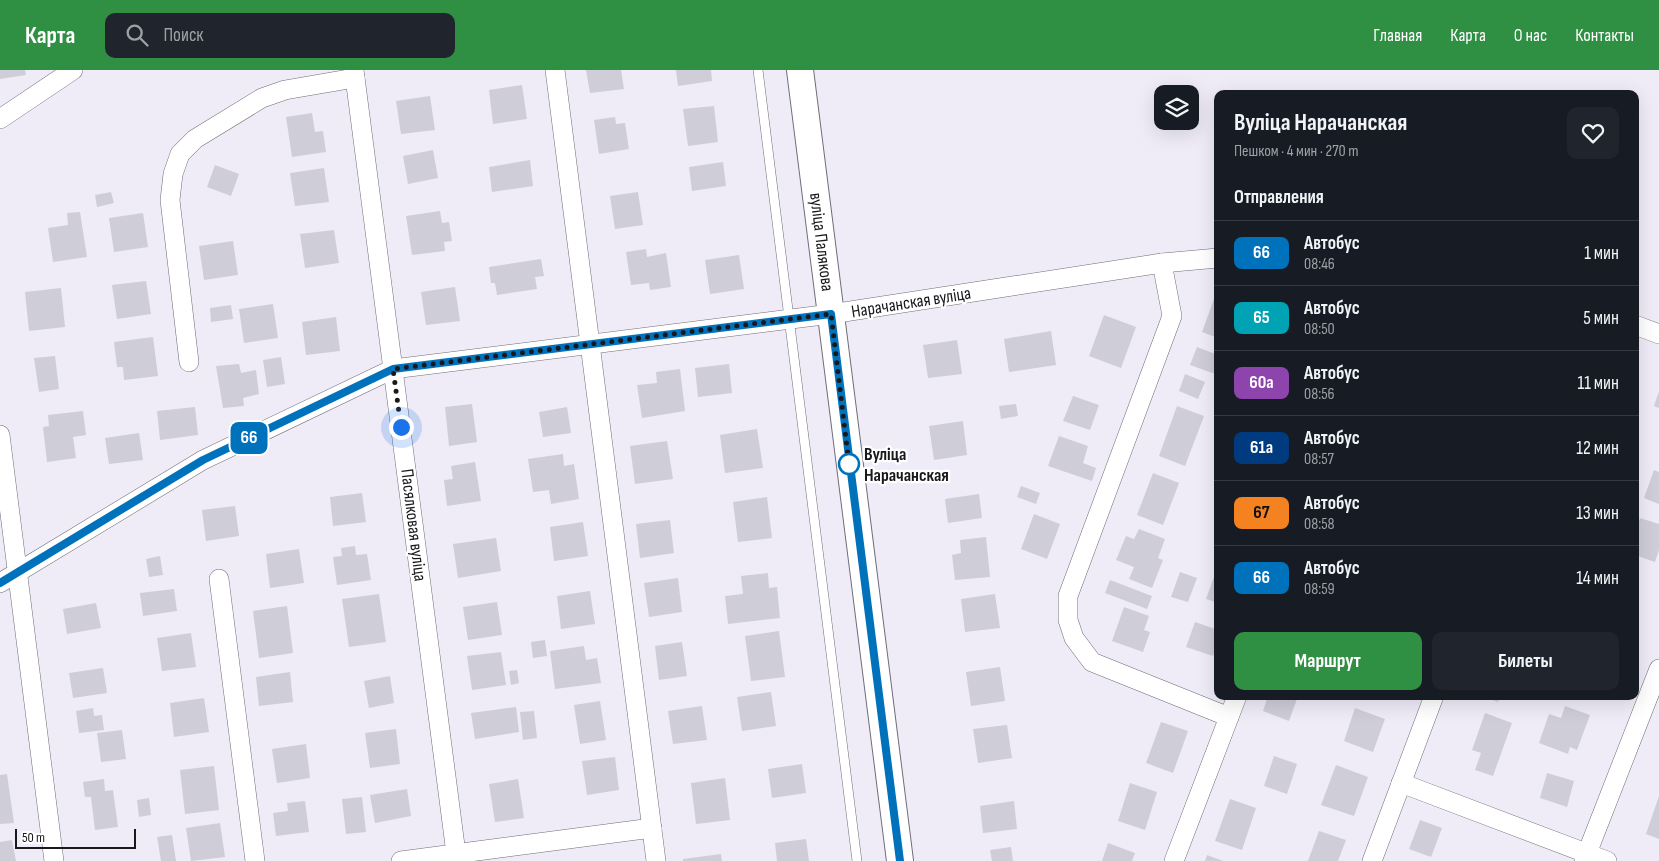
<!DOCTYPE html>
<html lang="ru">
<meta charset="utf-8">
<style>
body{margin:0;font-family:"Sofia Sans Condensed",sans-serif;background:#20242c;color:#f1f3f6;height:100vh;display:flex;flex-direction:column;font-size:19px;white-space:nowrap}
*{box-sizing:border-box;margin:0}
p{font-size:16px;color:#9ea1a6}
.icon{flex:none;width:28px;height:28px;fill:none;stroke:currentColor;stroke-width:2;stroke-linecap:round;stroke-linejoin:round}
.map{position:relative;flex:1;overflow:hidden}
.panel{position:absolute;left:1214px;top:20px;width:425px;height:610px;display:flex;flex-direction:column;background:#171b24;border-radius:10px;box-shadow:0 5px 20px #0002}
.panel>*{flex:none}
.badge{padding:0 10px;border-radius:8px;font-size:18px;line-height:32px}
.buttons{position:absolute;left:1154px;top:15px;display:grid;gap:10px}
.buttons a{display:grid;place-items:center;width:45px;height:45px;border-radius:10px;background:#171b24;box-shadow:0 5px 20px #0002;font-size:25px}
.scale{position:absolute;left:15px;bottom:12px;width:121px;box-sizing:border-box;padding-left:5px;border:2px solid #19181c;border-top:0;font-size:14px;line-height:18px;white-space:nowrap;color:#19181c;-webkit-text-stroke:4px #fff;paint-order:stroke}
.you{position:absolute;width:25px;height:25px;margin:-12px;border:4px solid #fff;border-radius:50%;background:#1a73e8;box-shadow:0 0 0 8px #1a73e833}
.map>.badge{position:absolute;translate:-50% -50%;box-shadow:0 0 0 2px #fff}
h2{padding:0 20px;font-size:19px;line-height:45px}
.round{display:grid;place-items:center;flex:none;width:52px;height:52px;border-radius:10px;background:#20242c}
.summary{display:flex;align-items:center;justify-content:space-between;height:85px;padding:0 20px}
h1{font-size:24px;font-weight:700;line-height:38px}
.primary-button{display:flex;gap:10px;margin-top:auto;padding:10px 20px}
.primary-button a{flex:1;height:58px;border-radius:10px;background:#2f9044;color:#fff;font-size:20px;font-weight:700;line-height:58px;text-align:center}
.primary-button a+a{background:#20242c;color:#f1f3f6}
ul{padding:0;list-style:none}
li{display:flex;align-items:center;gap:15px;height:65px;padding:0 20px;border-top:1px solid #363941}
li div{flex:1}
li b{display:block;font-size:19px}
li em{font-style:normal}
li .badge{min-width:55px;font-weight:700;text-align:center}
header{display:flex;align-items:center;gap:30px;box-sizing:border-box;height:70px;padding:0 25px;background:#2f9044;color:#fff}
header strong{font-size:24px}
nav{display:flex;gap:28px;margin-inline-start:auto;font-size:18px}
.search{width:350px;height:45px;background:#20242c;display:flex;align-items:center;gap:12px;box-sizing:border-box;padding:0 18px;border-radius:10px;color:#9ea1a6;font-size:19px}
.map>svg:first-child{display:block}
</style>
<header>
<strong>Карта</strong>
<div class="search"><svg class="icon" aria-label="search" viewBox="0 0 24 24"><circle cx="10" cy="10" r="6"/><path d="M15 15l6 6"/></svg>Поиск</div>
<nav><a>Главная</a><a>Карта</a><a>О нас</a><a>Контакты</a></nav>
</header>
<div class="map">
<svg width="1659" height="791" viewBox="0 0 1659 791">
<rect width="100%" height="100%" fill="#efecf8"/>
<g fill="#cfcdd8">
<path d="M0,0H25L26,5L0,9Z"/>
<path d="M586,0H621L624,19L590,23Z"/>
<path d="M676,0H711L712,11L678,16Z"/>
<path d="M522,15L527,49L493,54L489,20Z"/>
<path d="M430,26L435,60L401,64L396,31Z"/>
<path d="M714,36L718,72L688,76L683,39Z"/>
<path d="M312,43L315,62L323,61L326,82L292,87L286,47Z"/>
<path d="M615,47L616,54L625,53L629,79L599,84L594,50Z"/>
<path d="M433,80L438,108L408,114L403,86Z"/>
<path d="M530,90L533,116L492,122L489,97Z"/>
<path d="M723,92L726,116L692,121L689,97Z"/>
<path d="M215,95L239,104L231,126L207,117Z"/>
<path d="M324,98L329,132L295,136L290,103Z"/>
<path d="M111,122L114,133L97,137L95,125Z"/>
<path d="M638,122L643,155L615,159L610,126Z"/>
<path d="M440,141L442,153L449,152L452,171L444,172L445,181L412,185L406,146Z"/>
<path d="M80,142L87,187L53,192L48,158L68,155L67,143Z"/>
<path d="M143,143L148,177L114,182L109,148Z"/>
<path d="M334,160L339,193L305,198L300,164Z"/>
<path d="M233,171L238,205L204,210L199,176Z"/>
<path d="M646,179L647,187L666,183L671,217L650,220L649,213L631,215L626,182Z"/>
<path d="M739,185L744,219L710,224L705,190Z"/>
<path d="M541,189L544,206L535,207L537,219L497,225L495,213H491L489,197Z"/>
<path d="M146,211L151,244L117,249L112,215Z"/>
<path d="M455,217L460,251L426,255L421,222Z"/>
<path d="M61,218L65,257L29,261L25,222Z"/>
<path d="M1215,226L1218,227V268L1202,262Z"/>
<path d="M273,234L278,268L244,273L239,239Z"/>
<path d="M231,235L233,249L211,252L210,238Z"/>
<path d="M1104,245L1136,257L1121,298L1089,286Z"/>
<path d="M336,247L340,281L306,285L302,252Z"/>
<path d="M1051,261L1056,295L1009,302L1004,269Z"/>
<path d="M153,267L158,306L124,310L123,297H117L114,272Z"/>
<path d="M957,270L962,304L928,308L923,275Z"/>
<path d="M1197,277L1218,285V305L1190,295Z"/>
<path d="M55,286L59,319L39,322L34,288Z"/>
<path d="M281,287L285,314L267,317L263,290Z"/>
<path d="M239,294L241,303L256,300L259,324L243,328L244,336L223,338L216,296Z"/>
<path d="M729,294L732,323L698,327L695,298Z"/>
<path d="M680,299L685,341L642,348L637,315L657,313L656,302Z"/>
<path d="M1185,304L1205,312L1198,329L1179,321Z"/>
<path d="M1659,321V338L1654,336Z"/>
<path d="M1073,326L1099,335L1090,360L1063,351Z"/>
<path d="M472,334L477,372L449,376L445,337Z"/>
<path d="M1016,334L1018,346L1001,349L999,336Z"/>
<path d="M1177,336L1204,346L1185,396L1159,386Z"/>
<path d="M195,337L198,365L160,370L157,341Z"/>
<path d="M567,337L571,363L543,367L539,342Z"/>
<path d="M83,341L86,365L73,367L76,388L47,392L43,357L49,356L48,345Z"/>
<path d="M963,351L967,385L934,390L929,356Z"/>
<path d="M757,359L763,398L725,403L720,365Z"/>
<path d="M139,363L143,390L109,394L105,368Z"/>
<path d="M1059,366L1088,376L1083,393L1096,398L1092,411L1048,396Z"/>
<path d="M667,371L673,409L635,414L630,376Z"/>
<path d="M563,384L564,396L574,394L579,429L551,434L549,420L533,422L528,389Z"/>
<path d="M475,392L481,431L447,436L444,410L453,409L451,396Z"/>
<path d="M1654,400L1659,402V434L1644,428Z"/>
<path d="M1153,403L1179,413L1163,455L1137,445Z"/>
<path d="M1021,416L1040,423L1036,434L1017,427Z"/>
<path d="M362,423L366,452L333,456L330,427Z"/>
<path d="M979,424L982,448L948,453L945,429Z"/>
<path d="M767,427L772,468L738,472L733,432Z"/>
<path d="M235,436L239,466L206,471L202,440Z"/>
<path d="M1034,444L1060,454L1047,489L1021,479Z"/>
<path d="M1640,448L1659,454V480L1655,492L1635,485V463Z"/>
<path d="M670,450L674,483L640,488L636,454Z"/>
<path d="M583,452L588,486L554,491L550,457Z"/>
<path d="M1139,459L1165,469L1158,488L1163,490L1152,518L1129,509L1134,497L1116,490L1126,466L1134,469Z"/>
<path d="M986,467L990,507L955,510L952,485L961,483L960,470Z"/>
<path d="M496,468L501,501L458,508L453,474Z"/>
<path d="M355,476L356,485L367,484L371,510L337,515L333,487L342,486L341,478Z"/>
<path d="M299,479L304,513L270,518L266,484Z"/>
<path d="M160,486L163,505L149,507L146,489Z"/>
<path d="M1180,502L1197,508L1188,532L1171,527Z"/>
<path d="M768,503L769,518L777,517L780,548L728,554L725,526L743,524L741,506Z"/>
<path d="M1215,504L1218,505V533L1206,529Z"/>
<path d="M678,508L682,542L649,547L644,513Z"/>
<path d="M1110,510L1152,526L1147,539L1105,523Z"/>
<path d="M174,519L177,541L143,546L140,523Z"/>
<path d="M590,521L595,554L561,559L557,526Z"/>
<path d="M379,524L386,572L349,577L342,529Z"/>
<path d="M995,524L1000,558L965,562L961,529Z"/>
<path d="M497,532L502,565L468,570L463,537Z"/>
<path d="M96,533L101,558L67,564L63,539Z"/>
<path d="M287,536L293,583L259,588L253,541Z"/>
<path d="M1124,537L1149,546L1144,560L1150,562L1143,582L1112,571Z"/>
<path d="M1195,552L1218,560V573L1213,586L1186,577Z"/>
<path d="M779,561L785,607L751,611L745,566Z"/>
<path d="M191,563L196,597L162,601L157,568Z"/>
<path d="M545,570L547,586L533,588L531,572Z"/>
<path d="M682,572L687,606L659,610L655,576Z"/>
<path d="M584,576L586,590L597,588L601,613L555,619L550,581Z"/>
<path d="M501,582L506,615L472,620L467,586Z"/>
<path d="M1000,597L1005,631L971,636L966,602Z"/>
<path d="M103,598L107,623L73,628L69,603Z"/>
<path d="M517,600L519,613L511,615L509,601Z"/>
<path d="M290,602L293,632L259,636L256,607Z"/>
<path d="M390,606L394,633L369,638L364,611Z"/>
<path d="M771,622L776,656L742,661L737,627Z"/>
<path d="M1268,626H1298L1289,651L1263,641Z"/>
<path d="M1482,626H1500L1498,632Z"/>
<path d="M204,628L209,662L174,667L170,633Z"/>
<path d="M600,631L606,670L580,674L574,635Z"/>
<path d="M702,636L707,670L673,674L668,641Z"/>
<path d="M1565,636L1590,645L1577,680L1570,677L1568,684L1539,673L1549,644L1561,648Z"/>
<path d="M516,637L519,662L475,669L471,643Z"/>
<path d="M93,638L94,646L102,645L104,660L79,663L76,641Z"/>
<path d="M1355,638L1385,649L1373,682L1344,671Z"/>
<path d="M534,641L537,668L523,670L520,642Z"/>
<path d="M1485,643L1512,653L1493,706L1475,700L1481,683L1472,680Z"/>
<path d="M1161,652L1188,661L1173,703L1146,693Z"/>
<path d="M1007,655L1012,688L978,693L973,659Z"/>
<path d="M396,659L400,694L370,698L365,663Z"/>
<path d="M122,660L126,689L101,692L97,663Z"/>
<path d="M306,674L310,708L277,713L272,679Z"/>
<path d="M1274,686L1297,694L1287,724L1264,716Z"/>
<path d="M615,687L619,720L587,725L582,691Z"/>
<path d="M802,694L806,723L772,728L768,699Z"/>
<path d="M1336,695L1368,707L1354,746L1321,735Z"/>
<path d="M214,696L219,740L185,744L180,700Z"/>
<path d="M1547,703L1574,711L1567,737L1540,728Z"/>
<path d="M7,704L14,753L0,754V705Z"/>
<path d="M725,708L730,750L696,754L691,713Z"/>
<path d="M104,709L105,721L113,720L118,757L95,760L91,727H85L83,712Z"/>
<path d="M518,709L524,748L495,752L489,714Z"/>
<path d="M1130,713L1157,722L1145,760L1118,751Z"/>
<path d="M407,719L411,746L375,753L370,725Z"/>
<path d="M1659,726V769L1646,764Z"/>
<path d="M362,727L366,762L346,764L342,729Z"/>
<path d="M149,728L151,745L139,747L137,730Z"/>
<path d="M1230,729L1256,738L1242,780L1215,771Z"/>
<path d="M305,731L309,762L276,766L273,743L288,741L287,733Z"/>
<path d="M1014,731L1017,759L983,763L980,736Z"/>
<path d="M1420,750L1442,758L1431,787L1409,779Z"/>
<path d="M220,753L225,787L191,791L186,758Z"/>
<path d="M1319,761L1346,770L1338,791H1308Z"/>
<path d="M172,765L176,791H161L157,767Z"/>
<path d="M806,769L809,791H777L775,773Z"/>
<path d="M12,770L16,791H0V772Z"/>
<path d="M1108,773L1135,783L1132,791H1102Z"/>
<path d="M1011,777L1013,791H992L990,780Z"/>
<path d="M721,784L722,791H683V789Z"/>
<path d="M1207,785L1223,791H1205Z"/>
</g>
<g fill="none" stroke-linecap="round" stroke-linejoin="round">
<g stroke="#6f6d77" stroke-width="10">
<path id="lane" d="M758,0L857,791"/>
</g>
<g stroke="#6f6d77" stroke-width="20">
<g id="street">
<path d="M354,0L457,791"/>
<path d="M555,0L656,791"/>
<path d="M0,49L73,0"/>
<path d="M1162,193L1172,246L1068,526V550L1074,568L1092,592L1229,647"/>
<path d="M1635,255L1659,264"/>
<path d="M189,292L170,130L173,104L180,84L195,69L262,28L285,20L355,8"/>
<path d="M0,365L54,791"/>
<path d="M219,509L255,791"/>
<path d="M0,513L203,390L393,299L831,244L1162,193L1218,188"/>
<path d="M1401,713L1607,791"/>
<path d="M401,791L652,758"/>
<path d="M1174,791L1237,626"/>
<path d="M1372,791L1434,626"/>
<path d="M1584,791L1659,599"/>
</g>
</g>
<g stroke="#6f6d77" stroke-width="28">
<path id="secondary" d="M800,0L900,791"/>
</g>
<use href="#lane" stroke="#fff" stroke-width="9"/>
<use href="#street" stroke="#fff" stroke-width="19"/>
<use href="#secondary" stroke="#fff" stroke-width="26"/>
</g>
<g fill="none" stroke-linecap="round" stroke-linejoin="round">
<g stroke="#fff" stroke-width="11">
<path id="line" d="M0,513L203,390L393,299L831,244L900,791"/>
</g>
<use href="#line" stroke="#0072bc" stroke-width="8"/>
<path stroke="#19181c" stroke-width="5" stroke-dasharray="0 9" d="M401,357L393,299L831,244L849,394"/>
</g>
<circle fill="#fff" stroke="#0072bc" stroke-width="2.5" cx="849" cy="394" r="10"/>
<g text-anchor="middle" stroke-width="4.5" stroke-linejoin="round" paint-order="stroke">
<g font-size="18" fill="#19181c" stroke="#fff">
<text transform="translate(822 172) rotate(83)" y="6">вуліца Палякова</text>
<text transform="translate(911 232) rotate(-9)" y="6">Нарачанская вуліца</text>
<text transform="translate(414 455) rotate(83)" y="6">Пасялковая вуліца</text>
</g>
<g font-size="18" font-weight="bold" fill="#19181c" stroke="#fff" text-anchor="start">
<text x="864" y="390">Вуліца<tspan x="864" dy="21">Нарачанская</tspan></text>
</g>
</g>
</svg>
<div class="buttons">
<a><svg class="icon" aria-label="layers" viewBox="0 0 24 24"><path d="M12 4l9 5-9 5-9-5zM3 14l9 5 9-5"/></svg></a>
</div>
<div class="scale">50 m</div>
<div class="you" style="left:401px;top:357px"></div>
<b class="badge" style="left:249px;top:368px;background:#0072bc;color:#fff">66</b>
<section class="panel">
<div class="summary"><div><h1>Вуліца Нарачанская</h1><p>Пешком · 4 мин · 270 m</p></div><a class="round"><svg class="icon" aria-label="heart" viewBox="0 0 24 24"><path d="M12 20l-8-8c-3-5 5-10 8-4 3-6 11-1 8 4z"/></svg></a></div>
<h2>Отправления</h2>
<ul>
<li><span class="badge" style="background:#0072bc;color:#fff">66</span><div><b>Автобус</b><p>08:46</p></div><em>1 мин</em></li>
<li><span class="badge" style="background:#00a3b4;color:#fff">65</span><div><b>Автобус</b><p>08:50</p></div><em>5 мин</em></li>
<li><span class="badge" style="background:#8e44ad;color:#fff">60а</span><div><b>Автобус</b><p>08:56</p></div><em>11 мин</em></li>
<li><span class="badge" style="background:#003b80;color:#fff">61а</span><div><b>Автобус</b><p>08:57</p></div><em>12 мин</em></li>
<li><span class="badge" style="background:#f58220;color:#111">67</span><div><b>Автобус</b><p>08:58</p></div><em>13 мин</em></li>
<li><span class="badge" style="background:#0072bc;color:#fff">66</span><div><b>Автобус</b><p>08:59</p></div><em>14 мин</em></li>
</ul>
<div class="primary-button"><a>Маршрут</a><a>Билеты</a></div>
</section>
</div>
